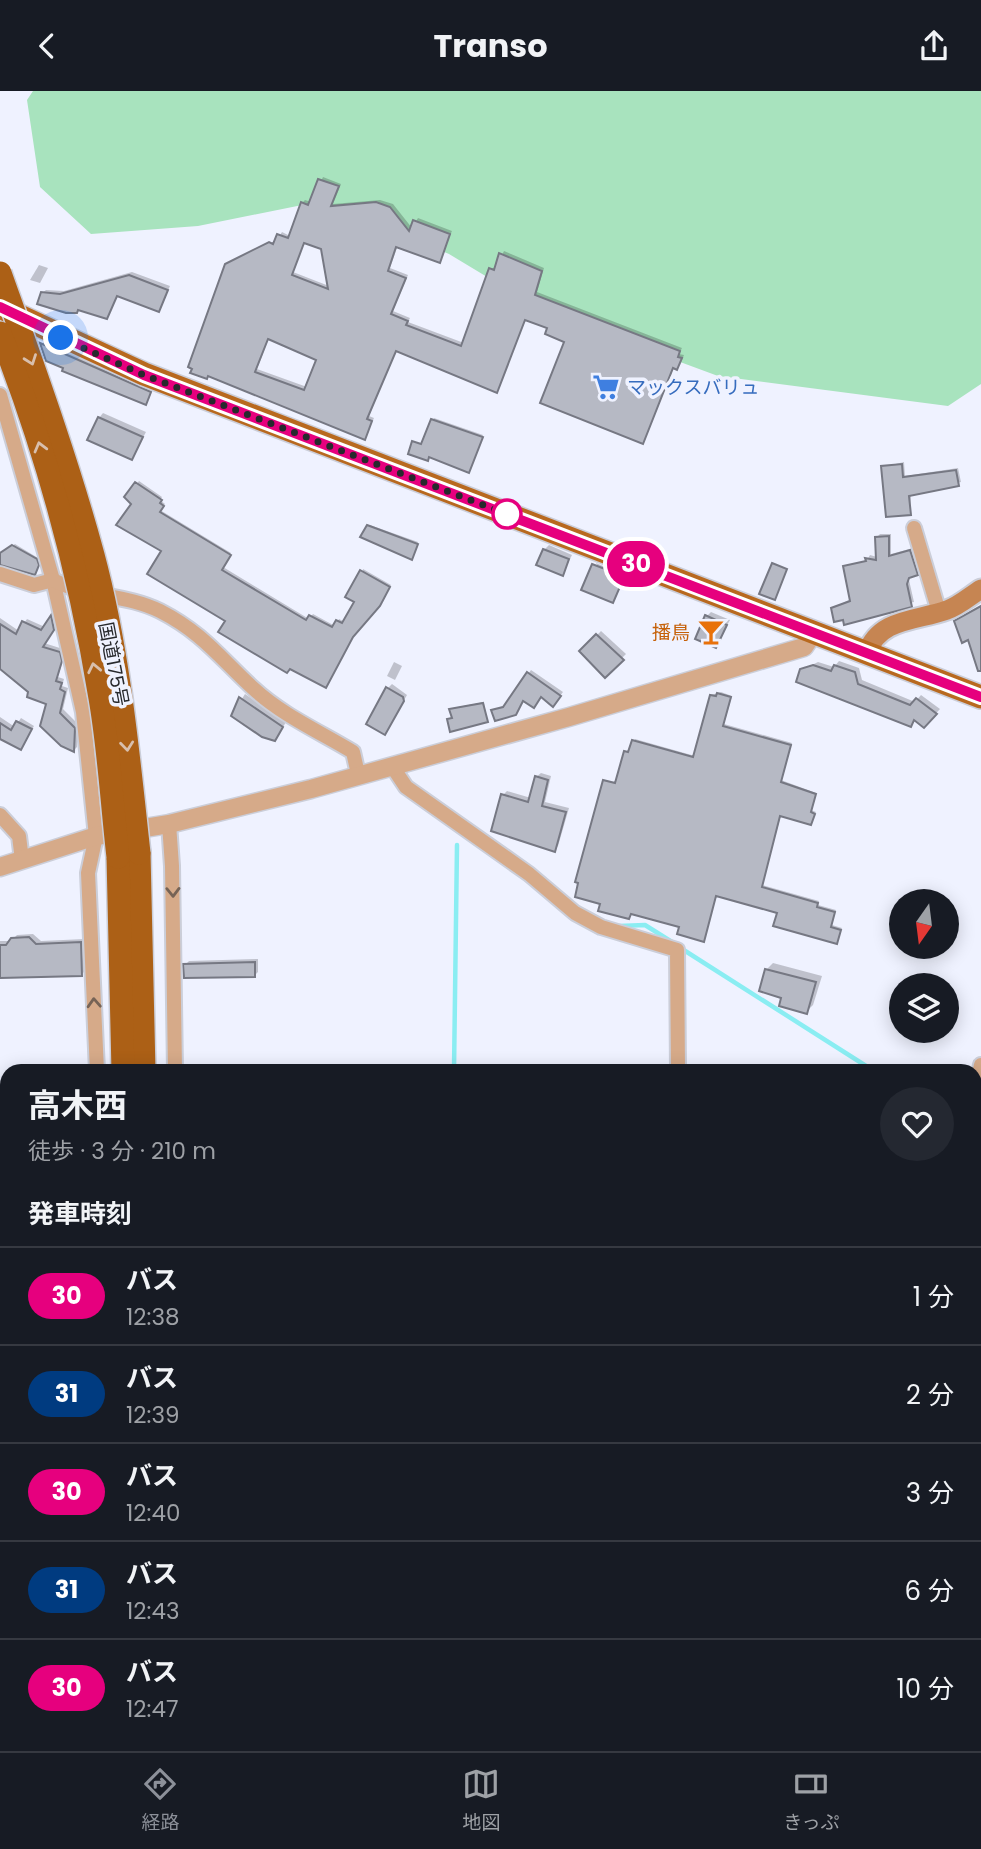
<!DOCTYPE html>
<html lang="ja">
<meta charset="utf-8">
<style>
body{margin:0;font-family:Poppins,"Noto Sans JP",sans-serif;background:#242831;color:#f1f3f6;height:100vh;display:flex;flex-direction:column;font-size:26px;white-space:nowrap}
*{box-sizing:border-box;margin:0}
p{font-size:23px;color:#9ea1a6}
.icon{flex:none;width:38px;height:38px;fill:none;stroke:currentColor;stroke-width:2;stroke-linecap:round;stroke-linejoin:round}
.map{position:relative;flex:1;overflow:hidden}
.details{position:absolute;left:0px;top:973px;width:982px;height:688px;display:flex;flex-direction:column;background:#171b24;border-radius:21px 21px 0 0;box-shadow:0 4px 18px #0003}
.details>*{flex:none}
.badge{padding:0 14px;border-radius:23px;font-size:24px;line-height:46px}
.needle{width:46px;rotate:194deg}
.tools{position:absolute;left:889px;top:798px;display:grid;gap:14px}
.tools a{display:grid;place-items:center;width:70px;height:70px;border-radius:50%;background:#171b24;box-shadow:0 4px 18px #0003;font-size:35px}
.you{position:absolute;width:35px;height:35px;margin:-18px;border:5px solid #fff;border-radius:50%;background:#1a73e8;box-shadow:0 0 0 10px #1a73e833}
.map>.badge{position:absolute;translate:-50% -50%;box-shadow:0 0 0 4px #fff}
h2{padding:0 28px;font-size:26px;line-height:63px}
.round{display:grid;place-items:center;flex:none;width:74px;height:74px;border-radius:37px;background:#242831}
.headline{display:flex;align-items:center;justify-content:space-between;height:119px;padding:0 28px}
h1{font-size:33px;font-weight:700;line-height:52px}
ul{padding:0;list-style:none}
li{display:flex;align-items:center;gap:21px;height:98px;padding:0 28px;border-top:2px solid #363941}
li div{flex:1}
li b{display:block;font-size:26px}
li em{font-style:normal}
li .badge{min-width:77px;font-weight:700;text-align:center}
header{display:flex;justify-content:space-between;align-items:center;height:91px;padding:0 28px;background:#171b24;font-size:32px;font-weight:700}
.tab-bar{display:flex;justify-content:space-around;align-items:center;height:98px;border-top:2px solid #363941;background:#171b24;font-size:19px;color:#9ea1a6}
.tab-bar a{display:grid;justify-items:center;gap:4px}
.tab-bar .selected{color:#8c9099}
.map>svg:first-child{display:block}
</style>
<header><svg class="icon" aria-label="back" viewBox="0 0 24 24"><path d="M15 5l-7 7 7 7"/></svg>Transo<svg class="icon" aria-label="share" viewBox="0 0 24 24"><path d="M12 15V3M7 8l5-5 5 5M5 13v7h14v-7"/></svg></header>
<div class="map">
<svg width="981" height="1660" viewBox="0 0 981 1660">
<rect width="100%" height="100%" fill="#eff2ff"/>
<path fill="#a8e3be" d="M33,0H981V293L948,315L718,285L545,221L449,163L322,110L198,135L91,143L40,96L27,9Z"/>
<g fill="#0003" fill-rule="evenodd">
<path d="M323,86L341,93L333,113L380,109L393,113L412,137L418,127L452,140L439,169L398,154L390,177L408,184L393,220L410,227L408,231L464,252L490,178L496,176L504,160L544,177L537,201L682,257L679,263L684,264L680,274L674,276L645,348L642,351L566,250L549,236L526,228L497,300L397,258L369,325L374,327L365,347L209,284L227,174L276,151L282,141L290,145L302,112L305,109L311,111ZM305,150L322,157L329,195L293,181ZM269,247L318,268L307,296L257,278Z"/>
<path d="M39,174L48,177L40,192L30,189Z"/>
<path d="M132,181L170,195L159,219L118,204L107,226L42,202L46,199L64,200Z"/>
<path d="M45,250L153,297L149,308L145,312L65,276L42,253Z"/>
<path d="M103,322L146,341L132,367L99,327Z"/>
<path d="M434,327L483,344L470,378L414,351L423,353Z"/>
<path d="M904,371L905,385L958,377L961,391L911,403L910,422L883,376Z"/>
<path d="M139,390L162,406L160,409L165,413L160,419L231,462L223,476L309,528L313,523L335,535L339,528L345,531L357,511L363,478L391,494L382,511L355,542L228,529L164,459L127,406Z"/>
<path d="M370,434L418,451L413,466L368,435Z"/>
<path d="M880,443H891V463L913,457L920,480L911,484L909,489L914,511L844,527L833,517L851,508L845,476L867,469L870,464L877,466V446Z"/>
<path d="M15,453L38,467L36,480L0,472L4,461Z"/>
<path d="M549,454L572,464L562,483L544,459Z"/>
<path d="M596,472L619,482L623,489L614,508Z"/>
<path d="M711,521L730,529L715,555L707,525Z"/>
<path d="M55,523L57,534L44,552L63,558L64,566L58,586L64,588L62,595L68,597L63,618L78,633L77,656L74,659L48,612L0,576V527L19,540L27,528L45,536Z"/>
<path d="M601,540L626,563L605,584L582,560Z"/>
<path d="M839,570L859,577L862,589L915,611L921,604L940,618L924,635L916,628L911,634L802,579L818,571L834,576Z"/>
<path d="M394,571L402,575L395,589L387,585Z"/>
<path d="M531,579L563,601L556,610L542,605L524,608L519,619L493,620L507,613Z"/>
<path d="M392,593L407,604L385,642L388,597Z"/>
<path d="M721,601L732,605L724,633L792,652L781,689L816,702L811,719L816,721L811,732L781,724L762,794L819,810L818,814L836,819L832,834L842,837L836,851L779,820L717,803L705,847L681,835L632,822L629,826L604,690L617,691L625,661L630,660L635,648L695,665L711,604Z"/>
<path d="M245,603L286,631L279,643L232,624Z"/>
<path d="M484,611L487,629H449L453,626V617Z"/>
<path d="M0,626L15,636L21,627L34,635L21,657L0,646Z"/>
<path d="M541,682L551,685L545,711L569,717L558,755L554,759L503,704L507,700L531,707L536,686Z"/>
<path d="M33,843L41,850L85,848L86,879L82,883L0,886V850H11L17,844Z"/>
<path d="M258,868V881L255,884L185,874L189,870Z"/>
<path d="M773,872L822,885L813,914L806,921L766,879Z"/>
<path d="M975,1149L981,1153V1197L975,1193Z"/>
</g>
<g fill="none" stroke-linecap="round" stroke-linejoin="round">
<g stroke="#8aedf2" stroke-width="4.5">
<path d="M619,835L645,834L672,851"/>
<path d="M679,856L874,980"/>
<path d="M454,980L457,754"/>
<path d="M457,1654V1660"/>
<path d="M919,1654V1660"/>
</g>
</g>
<g fill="#b6b9c4" stroke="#767883" stroke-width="2" fill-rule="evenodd">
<path d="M318,88L339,95L331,115L376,111L390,116L409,140L413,129L450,143L440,172L396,156L388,180L406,187L391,223L408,230L406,234L461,255L489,177L494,179L499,162L542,180L535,204L680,260L678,266L682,267L677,279L673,277L643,353L540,312L564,251L545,243L547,237L525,229L497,302L396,260L367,328L372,330L365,349L208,285L207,288L190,282L192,278L188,276L225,173L269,151L273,153L277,143L288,147L301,111L308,114ZM304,152L321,158L328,198L292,184ZM268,248L316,269L304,299L255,281Z"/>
<path d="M129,184L168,199L159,221L117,205L107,228L78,219L77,222H66L37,213L41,201L60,203Z"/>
<path d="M40,252L151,301L146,314L62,280L63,277L46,270Z"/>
<path d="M98,326L143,346L132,369L87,349Z"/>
<path d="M431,328L483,346L469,382L429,366L428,370L408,363L412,350L421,353Z"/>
<path d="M902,373L903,386L956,379L959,395L909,405L911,424L886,426L881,375Z"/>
<path d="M135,391L162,409L160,412L164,415L160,421L231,464L222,479L306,529L309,524L332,536L336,529L342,532L354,511L345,506L360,479L390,496L380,515L353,546L326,597L290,578L287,582L218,541L225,530L147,483L161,460L116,434L131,413L124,406Z"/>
<path d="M367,434L418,453L412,469L360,446Z"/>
<path d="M889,445V465L910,459L918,484L909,487L907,493L912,516L844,534L843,529L834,531L831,517L850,510L843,475L866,470L865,467L876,469L875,446Z"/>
<path d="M12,454L37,468L39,474L35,484L0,474V462Z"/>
<path d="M543,458L569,468L563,485L536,474Z"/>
<path d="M772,472L787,478L775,509L759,503Z"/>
<path d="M592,473L618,483L622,491L613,512L581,499Z"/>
<path d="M981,515V580H978L968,549L962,552L954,530Z"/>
<path d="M51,524L54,539L43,556L60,561L62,570L56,590L62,592L60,598L65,601L60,622L75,637L74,661L61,655L40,635L46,613L27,606L28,601L0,578V533L16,543L22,530L41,539Z"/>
<path d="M705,524L727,534L716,557L695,548Z"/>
<path d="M596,543L624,569L605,587L579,560Z"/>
<path d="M813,574L831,580L834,574L855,581L858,593L910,614L916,607L937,623L924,637L914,629L911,636L796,591L800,578Z"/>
<path d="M527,581L561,605L553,616L541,606L534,617L523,610L516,624L495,630L491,619L503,616Z"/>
<path d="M386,596L403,606L404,610L385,644L366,633Z"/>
<path d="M717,602L731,606L723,635L791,654L781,691L816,703L811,721L815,723L811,734L780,725L762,796L818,812L817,816L835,821L831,836L841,839L837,853L773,835L777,822L716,805L704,851L677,843L679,836L631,823L629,828L598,820L600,813L575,806L578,792L575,791L603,689L615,692L624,660L628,661L632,649L693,666L710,604L716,605Z"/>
<path d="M239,606L283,636L275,650L262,646L231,625Z"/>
<path d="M483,612L488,631L450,641L447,628L452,627L449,618Z"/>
<path d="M16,630L32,638L21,659L0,648V632L11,639Z"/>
<path d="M535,685L548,689L542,715L566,721L555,761L491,740L501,703L528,711Z"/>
<path d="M29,846L36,853L81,851L82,885L0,887V854H6L11,847Z"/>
<path d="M255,871V886L184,887L183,873Z"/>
<path d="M765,878L816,891L807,923L779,915L781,907L759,900Z"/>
</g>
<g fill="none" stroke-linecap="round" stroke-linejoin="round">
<g stroke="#cbced9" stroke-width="18">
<g id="minor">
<path d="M0,304L53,489L83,621L96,745L88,782L97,980"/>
<path d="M914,437L939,521"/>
<path d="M0,483L34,494L53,489C86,506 126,503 160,520C203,542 220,567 254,598C282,624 320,641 353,661L358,683"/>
<path d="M392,675L406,696L529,783L575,822L601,836L677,859L678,980"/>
<path d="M0,724L19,745L22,769"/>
<path d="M169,733L172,775L175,980"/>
<path d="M975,1000L981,974"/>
<path d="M0,1048H7"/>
<path d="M975,1056L981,1061"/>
<path d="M975,1394H981"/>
<path d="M102,1654V1660"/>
<path d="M175,1654V1660"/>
<path d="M678,1654V1660"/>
</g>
</g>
<g stroke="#cbced9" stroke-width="21">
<g id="tertiary">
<path d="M0,776L96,745L169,733L311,698L569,626L804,556L814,541"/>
<path d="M0,1395H7"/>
</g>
</g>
<g stroke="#cbced9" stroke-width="23">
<path id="secondary" d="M867,562C879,527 917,530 947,519C959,515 970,505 981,498"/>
</g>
<g stroke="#cbced9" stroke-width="26">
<path id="primary" d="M0,216L144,283L981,606"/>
</g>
<g stroke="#cbced9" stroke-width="26">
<g id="trunk">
<path d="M139,762L144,980"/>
<path d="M118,766L123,980"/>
<path d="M127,1654V1660"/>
<path d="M148,1660V1654"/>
</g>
</g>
<use href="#minor" stroke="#d6aa89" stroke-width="14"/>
<use href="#tertiary" stroke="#d6aa89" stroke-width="18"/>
<use href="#secondary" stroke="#c68552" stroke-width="19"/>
<use href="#primary" stroke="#b8691f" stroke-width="23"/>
<use href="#trunk" stroke="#ac6016" stroke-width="23"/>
<g stroke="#cbced9" stroke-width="26" stroke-linecap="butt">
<g id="trunk-bridge">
<path d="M0,182C33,275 67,368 93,464C119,561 128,662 139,762"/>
<path d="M0,242C46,359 80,483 100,607C109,659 112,714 118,766"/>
</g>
</g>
<use href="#trunk-bridge" stroke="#ac6016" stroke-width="23"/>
</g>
<defs><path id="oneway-chevron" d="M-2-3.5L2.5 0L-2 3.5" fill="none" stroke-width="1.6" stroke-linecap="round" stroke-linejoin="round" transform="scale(1.75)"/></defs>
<g stroke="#d8bfad">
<use href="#oneway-chevron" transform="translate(31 269) rotate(70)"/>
<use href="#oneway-chevron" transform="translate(40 356) rotate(-105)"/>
<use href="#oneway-chevron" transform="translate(94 577) rotate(-102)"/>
<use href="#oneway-chevron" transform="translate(127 655) rotate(84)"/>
</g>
<g stroke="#766356">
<use href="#oneway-chevron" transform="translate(173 801) rotate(89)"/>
<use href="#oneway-chevron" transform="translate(94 912) rotate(-93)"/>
</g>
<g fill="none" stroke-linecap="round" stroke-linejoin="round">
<g stroke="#fff" stroke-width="16">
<path id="line" d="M0,216L144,284L981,606"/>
</g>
<use href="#line" stroke="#e6007e" stroke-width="10"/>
<path stroke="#27292d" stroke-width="7" stroke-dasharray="0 12.6" d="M61,247L144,284L507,423"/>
</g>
<defs>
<g id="supermarket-bare" transform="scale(2.1)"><path d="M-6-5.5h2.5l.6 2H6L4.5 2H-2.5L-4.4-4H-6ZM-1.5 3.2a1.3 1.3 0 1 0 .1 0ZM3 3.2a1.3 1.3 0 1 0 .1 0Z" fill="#3f7fe0" stroke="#eff2ff" stroke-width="2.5" paint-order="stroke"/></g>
<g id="bar-bare" transform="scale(2.1)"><path d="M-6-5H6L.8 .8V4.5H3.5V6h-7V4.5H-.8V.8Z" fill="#e8710a" stroke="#eff2ff" stroke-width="2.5" paint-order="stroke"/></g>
</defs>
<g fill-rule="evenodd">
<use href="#supermarket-bare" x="606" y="296"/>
<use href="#bar-bare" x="711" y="541"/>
</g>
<circle fill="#fff" stroke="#e6007e" stroke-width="3.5" cx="507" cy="423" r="14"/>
<g text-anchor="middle" stroke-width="7" stroke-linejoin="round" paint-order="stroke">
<g font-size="19" fill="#366cbe" stroke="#eff2ff" text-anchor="start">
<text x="627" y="303">マックスバリュ</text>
</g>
<g font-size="19" fill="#c56008" stroke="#eff2ff" text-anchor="end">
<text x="690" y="548">播鳥</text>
</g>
<g font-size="19" fill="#27292d" stroke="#eff2ff">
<text transform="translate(114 573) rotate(79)" y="7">国道175号</text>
</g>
</g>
</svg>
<div class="tools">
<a><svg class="needle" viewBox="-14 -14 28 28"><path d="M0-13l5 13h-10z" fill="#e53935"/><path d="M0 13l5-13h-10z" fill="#9ea1a6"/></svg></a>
<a><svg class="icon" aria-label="layers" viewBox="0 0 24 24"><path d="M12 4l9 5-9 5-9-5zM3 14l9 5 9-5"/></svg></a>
</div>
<div class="you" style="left:61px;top:247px"></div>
<b class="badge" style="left:636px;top:473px;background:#e6007e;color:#fff">30</b>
<section class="details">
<div class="headline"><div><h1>高木西</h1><p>徒歩 · 3 分 · 210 m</p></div><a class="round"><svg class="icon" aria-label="heart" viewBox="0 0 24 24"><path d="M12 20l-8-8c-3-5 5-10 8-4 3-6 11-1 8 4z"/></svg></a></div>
<h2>発車時刻</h2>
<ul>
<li><span class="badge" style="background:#e6007e;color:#fff">30</span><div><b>バス</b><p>12:38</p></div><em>1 分</em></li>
<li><span class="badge" style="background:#003b80;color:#fff">31</span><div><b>バス</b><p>12:39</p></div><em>2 分</em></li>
<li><span class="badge" style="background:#e6007e;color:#fff">30</span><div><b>バス</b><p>12:40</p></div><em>3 分</em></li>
<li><span class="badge" style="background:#003b80;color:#fff">31</span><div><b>バス</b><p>12:43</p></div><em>6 分</em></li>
<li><span class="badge" style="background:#e6007e;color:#fff">30</span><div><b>バス</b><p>12:47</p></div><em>10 分</em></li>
</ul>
</section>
</div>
<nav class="tab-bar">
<a class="selected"><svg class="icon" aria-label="directions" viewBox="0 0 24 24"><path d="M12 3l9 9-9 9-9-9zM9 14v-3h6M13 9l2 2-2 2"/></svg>経路</a>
<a><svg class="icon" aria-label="map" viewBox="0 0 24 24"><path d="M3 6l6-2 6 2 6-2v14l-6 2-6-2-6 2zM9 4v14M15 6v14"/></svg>地図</a>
<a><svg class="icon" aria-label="tickets" viewBox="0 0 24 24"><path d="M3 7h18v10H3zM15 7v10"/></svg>きっぷ</a>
</nav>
